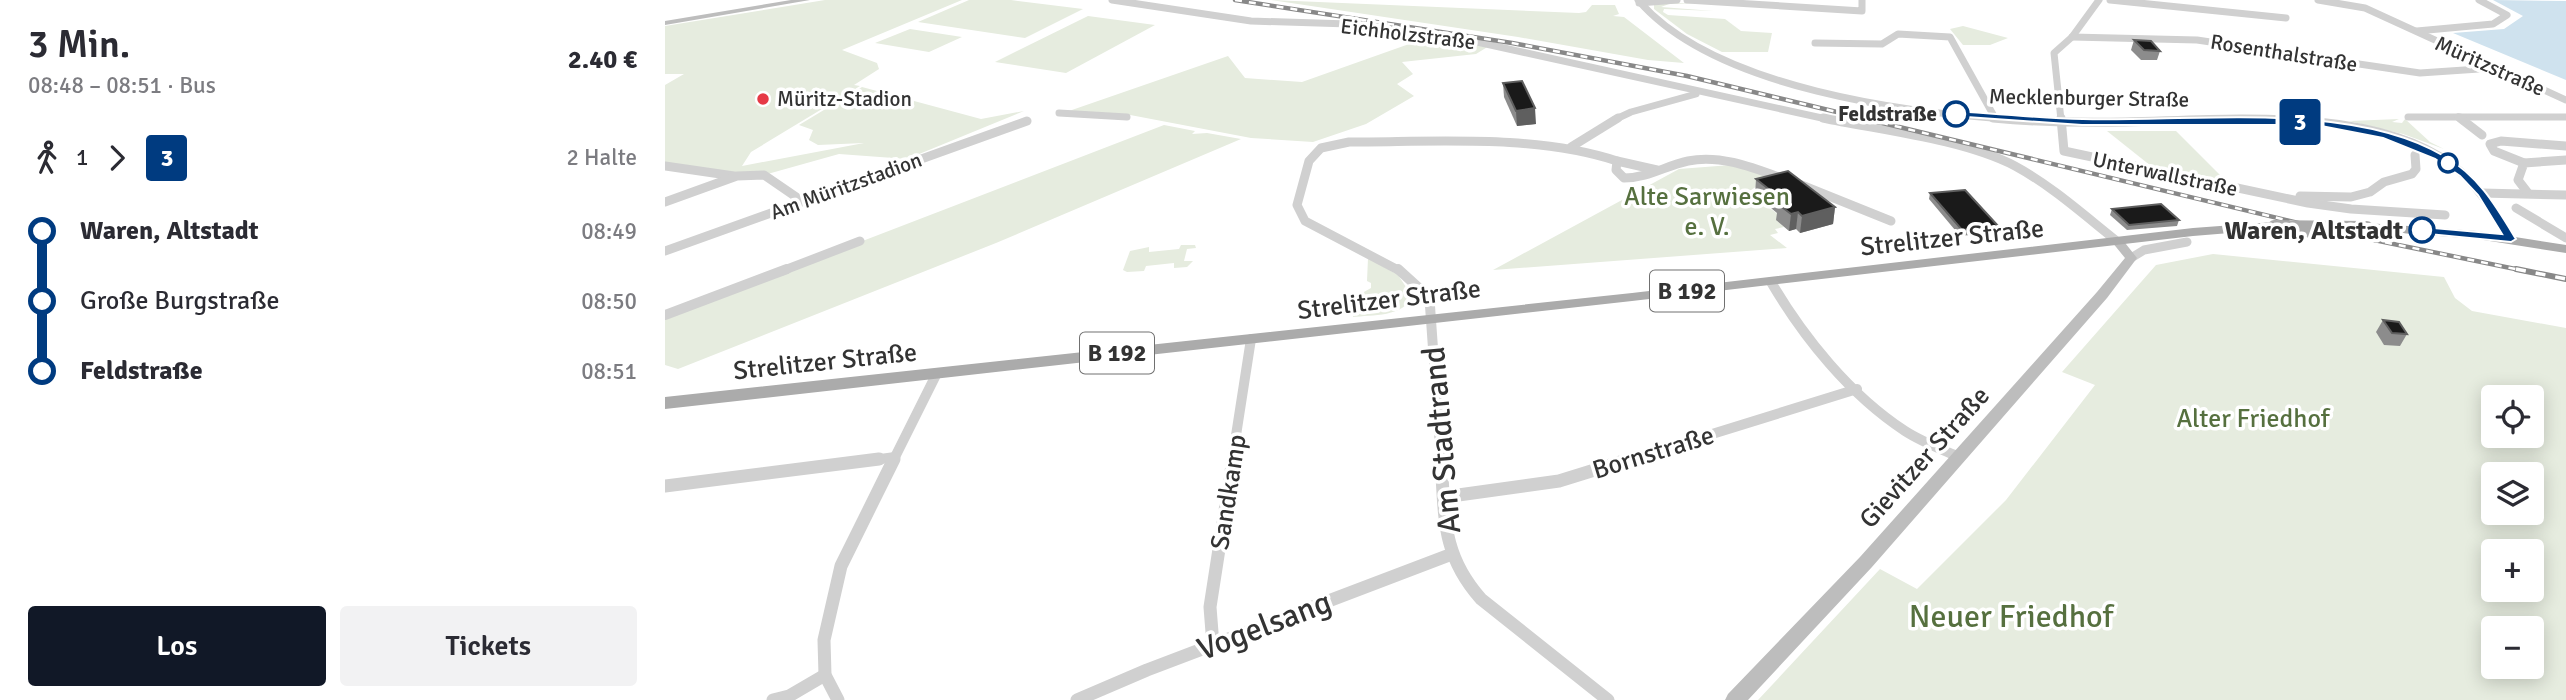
<!DOCTYPE html>
<html lang="de">
<meta charset="utf-8">
<style>
body{margin:0;font-family:Signika,sans-serif;background:#f2f2f3;color:#2b2b33;height:100vh;display:flex;flex-direction:column;font-size:26px;white-space:nowrap}
*{box-sizing:border-box;margin:0}
p{font-size:23px;color:#7c7c81}
.icon{flex:none;width:38px;height:38px;fill:none;stroke:currentColor;stroke-width:2;stroke-linecap:round;stroke-linejoin:round}
.map{position:relative;flex:1;overflow:hidden}
.details{display:flex;flex-direction:column;background:#fff;width:665px}
.details>*{flex:none}
.badge{padding:0 14px;border-radius:5px;font-size:24px;line-height:46px}
.controls{position:absolute;left:1816px;top:385px;display:grid;gap:14px}
.controls a{display:grid;place-items:center;width:63px;height:63px;border-radius:7px;background:#fff;box-shadow:0 4px 18px #0003;font-size:35px}
.map>.badge{position:absolute;translate:-50% -50%;box-shadow:0 0 0 4px #fff}
.legs{display:flex;align-items:center;gap:10px;height:77px;padding:0 28px;font-size:23px}
.legs p{margin-inline-start:auto}
.overview{display:flex;align-items:center;justify-content:space-between;height:119px;padding:0 28px}
h1{font-size:38px;font-weight:600;line-height:52px}
.primary-button{display:flex;gap:14px;margin-top:auto;padding:14px 28px}
.primary-button a{flex:1;height:80px;border-radius:7px;background:#111827;color:#fff;font-size:28px;font-weight:600;line-height:80px;text-align:center}
.primary-button a+a{background:#f2f2f3;color:#2b2b33}
ul{padding:0 28px;list-style:none}
li{display:flex;align-items:center;gap:24px;height:70px;font-size:26px}
li i{display:grid;place-items:center;width:10px;height:100%;margin:0 9px;background:currentColor}
li i::after{content:'';width:18px;height:18px;margin:-9px;border:5px solid;border-radius:50%;background:#fff}
li p{margin-inline-start:auto}
li:first-child i{background:linear-gradient(#0000 50%,currentColor 0)}
li:last-child i{background:linear-gradient(currentColor 50%,#0000 0)}
main{display:flex;flex:1;min-height:0}
.map>svg:first-child{display:block}
</style>
<main>
<section class="details">
<div class="overview"><div><h1>3 Min.</h1><p>08:48 – 08:51 · Bus</p></div><b>2.40 €</b></div>
<div class="legs"><svg class="icon" aria-label="walk" viewBox="0 0 24 24"><circle cx="13" cy="4" r="2"/><path d="M13 8l-2 6 4 7M11 14l-3 7M7 12l3-4h3l4 4"/></svg>1<svg class="icon" aria-label="forward" viewBox="0 0 24 24"><path d="M9 5l7 7-7 7"/></svg><b class="badge" style="background:#003b80;color:#fff">3</b><p>2 Halte</p></div>
<ul>
<li><i style="color:#003b80"></i><b>Waren, Altstadt</b><p>08:49</p></li>
<li><i style="color:#003b80"></i><span>Große Burgstraße</span><p>08:50</p></li>
<li><i style="color:#003b80"></i><b>Feldstraße</b><p>08:51</p></li>
</ul>
<div class="primary-button"><a>Los</a><a>Tickets</a></div>
</section>
<div class="map">
<svg width="1901" height="700" viewBox="0 0 1901 700">
<rect width="100%" height="100%" fill="#fff"/>
<g fill="#e6ecdf" fill-rule="evenodd">
<path d="M160,0H297L177,50L212,63L214,69L189,85L195,86L86,152L77,166L199,143L153,145L144,140L148,130L134,125L197,87L316,119L359,111L242,159L174,154L99,175L0,166V85L19,74H0V26Z"/>
<path d="M304,0H346L418,9L360,38L253,22Z"/>
<path d="M606,0L914,13L921,12L927,5H950L954,14L948,16L959,17L1019,63L983,60L853,37Z"/>
<path d="M999,3H1039L1004,4L996,7L1049,11L999,9L998,12L1003,15L1060,19L1076,31L1107,33L1103,52H1057L1022,34L989,9V5Z"/>
<path d="M423,16L490,25L401,73L330,62Z"/>
<path d="M1298,26L1343,38L1325,45H1298L1285,29Z"/>
<path d="M245,29L297,37L264,52L210,43Z"/>
<path d="M761,38L824,46L811,54L737,62L748,74L732,84L749,96L701,124L648,142L586,138L460,114L404,111L563,56L580,78L637,82Z"/>
<path d="M1734,119L1727,122L1737,123L1740,119L1765,142L1779,149L1738,134L1684,121Z"/>
<path d="M499,125L530,131L527,134L542,133L576,139L331,243L13,369L0,365V317Z"/>
<path d="M1442,131H1511L1570,190L1496,174Z"/>
<path d="M1066,165L1106,177L1083,192L1118,218L1112,221L1119,227L1110,229L1113,233L1105,235L1122,248L828,270L1014,169Z"/>
<path d="M516,245H530L531,248L522,249L519,261H528L522,267L509,268V263L481,266L479,271L462,272L458,270L465,251L484,247V252L514,249Z"/>
<path d="M1548,254L1779,277L1790,298L1807,311L1901,328V700H1093L1215,569L1252,589L1341,500L1430,385L1397,372L1491,265ZM1829,397H1867V436H1829ZM1829,474H1867V513H1829ZM1829,551H1867V590H1829ZM1829,628H1867V667H1829Z"/>
<path d="M703,258L733,275L747,296C740,317 706,315 688,317L690,297L706,288V283L702,281Z"/>
</g>
<path fill="#cfe2ee" d="M1828,0L1901,1V80L1788,33L1839,29L1858,16Z"/>
<g fill="none" stroke-linecap="round" stroke-linejoin="round">
<g stroke="#d0d0d0" stroke-width="7">
<path d="M447,0L586,21L684,24L812,42L1166,120"/>
<path d="M973,0C1049,89 1246,114 1357,120"/>
<path d="M1022,0L1197,11V0"/>
<path d="M1445,0L1621,18"/>
<path d="M1653,0L1700,8L1901,100"/>
<path d="M974,3L1012,0"/>
<path d="M1752,31L1828,24L1842,15L1814,0"/>
<path d="M1407,37L1532,40L1755,73L1829,68"/>
<path d="M1150,43L1217,44L1233,34L1285,37L1330,118"/>
<path d="M394,113L462,117"/>
<path d="M1743,117H1901"/>
<path d="M1793,117L1797,120"/>
<path d="M949,120L966,112L1031,94"/>
<path d="M1396,120L1389,53L1407,37L1434,0"/>
<path d="M1535,120H1603"/>
</g>
<g stroke="#d0d0d0" stroke-width="9">
<path d="M1158,118C1215,130 1298,139 1350,166C1387,186 1420,216 1453,242"/>
<path d="M1328,118C1372,122 1417,123 1461,122C1556,120 1707,105 1787,165C1813,184 1829,212 1846,239"/>
<path d="M1396,118L1399,151L1643,203L1686,209L1780,215"/>
<path d="M1795,118L1817,135"/>
<path d="M906,147L953,118"/>
<path d="M952,161L992,170"/>
<path d="M1859,163L1829,151L1825,144L1836,141L1901,146"/>
<path d="M0,166L69,176"/>
<path d="M1134,184L1226,221"/>
<path d="M1817,193L1901,195"/>
<path d="M1863,193L1853,180L1859,163L1901,160"/>
<path d="M1635,196L1686,197L1705,192L1719,182L1747,174L1751,169L1750,155"/>
<path d="M0,202L72,176L99,175L137,201"/>
<path d="M1851,208L1901,238"/>
<path d="M0,251L362,121"/>
<path d="M1466,258L1479,250L1522,242"/>
<path d="M117,271L195,241"/>
<path d="M735,271L640,221L632,205L644,161L656,148L684,142C770,142 870,134 952,161L951,170L959,178C983,178 1000,166 1023,161C1055,154 1089,168 1119,179"/>
</g>
<g stroke="#d0d0d0" stroke-width="10">
<path d="M733,269L755,289L765,306L776,461"/>
<path d="M1106,282C1139,338 1185,395 1240,431C1257,442 1276,449 1294,457"/>
<path d="M0,315L122,269"/>
<path d="M201,461L230,457"/>
<path d="M228,461L272,373"/>
<path d="M567,461L586,339"/>
<path d="M960,461L1192,389"/>
</g>
<g stroke="#d0d0d0" stroke-width="13">
<path d="M776,459C780,516 776,554 816,599L943,700"/>
<path d="M0,486L214,459"/>
<path d="M779,497L894,481L965,459"/>
<path d="M548,645L545,607L568,459"/>
<path d="M108,700L124,696L160,675"/>
<path d="M173,700L160,675L159,640L176,566L229,459"/>
<path d="M412,700L482,670L787,554"/>
</g>
<g fill="#bdbdbd" fill-rule="evenodd">
<path d="M126,0H145L0,25V21Z"/>
<path d="M1453,238L1457,239L1472,258L1442,298L1207,567L1083,700H1060L1063,694L1195,557L1432,292L1460,258L1447,242Z"/>
</g>
<g fill="#ababab" fill-rule="evenodd">
<path d="M1609,222L1614,223V229L1528,236L967,301L0,409V397L967,293L1528,228Z"/>
<path d="M1702,223L1812,231L1901,245V253L1812,239L1697,230V224Z"/>
<path d="M1647,230L1654,234L1652,237L1597,240L1590,236L1597,232Z"/>
</g>
<g stroke="#888" stroke-width="4.5">
<path id="rail-far1" d="M570,0L847,43L1022,76L1675,233L1860,271"/>
</g>
<g stroke="#888" stroke-width="6">
<path id="rail" d="M1851,269L1901,279"/>
</g>
<use href="#rail-far1" stroke="#fff" stroke-width="2.5" stroke-dasharray="7" stroke-linecap="butt"/>
<use href="#rail" stroke="#fff" stroke-width="3.5" stroke-dasharray="10" stroke-linecap="butt"/>
<path stroke="#ababab" stroke-width="12" d="M1609,226L1702,227"/>
</g>
<g fill="#8c8c8c">
<path d="M1469,40L1495,51L1492,60H1476L1466,50Z"/>
<path d="M838,83L871,124L852,126L839,97Z"/>
<path d="M1091,179L1170,207L1168,224L1135,233L1131,229L1124,231L1111,220L1112,213L1090,195Z"/>
<path d="M1265,193L1334,227L1332,233H1327L1326,238L1309,240L1305,235L1295,236L1264,199Z"/>
<path d="M1447,209L1514,220L1512,226L1462,230L1445,215Z"/>
<path d="M1718,320L1742,334L1735,346L1719,345L1711,332Z"/>
</g>
<g fill="#5f5f5f">
<path d="M870,108L871,124L852,126L851,111Z"/>
<path d="M1170,207L1168,224L1135,233L1137,216Z"/>
<path d="M1133,212L1131,229L1124,231L1126,214Z"/>
</g>
<g fill="#1a1a1a" stroke="#5f5f5f" stroke-width="2">
<path d="M1469,40L1486,41L1495,51L1479,50Z"/>
<path d="M857,81L870,108L851,111L838,83Z"/>
<path d="M1123,171L1170,207L1137,216L1133,212L1126,214L1113,204L1120,202L1091,179Z"/>
<path d="M1300,190L1334,227L1323,228L1327,233L1311,234L1306,229L1297,230L1265,193Z"/>
<path d="M1496,204L1514,220L1464,225L1447,209Z"/>
<path d="M1718,320L1734,322L1742,334L1727,333Z"/>
</g>
<path fill="#003b80" stroke="#fff" stroke-width="2" d="M1291,111C1333,114 1376,118 1418,119C1526,122 1685,100 1779,156C1814,176 1831,206 1851,239L1846,242L1753,233V228L1757,227L1837,234L1813,195L1795,176L1770,159L1718,138L1651,125H1417L1287,116L1286,114Z"/>
<circle fill="#e63946" stroke="#fff" stroke-width="2.5" cx="98" cy="99" r="7"/>
<g fill="#fff" stroke="#003b80" stroke-width="3.5">
<circle cx="1291" cy="114" r="12"/>
<circle cx="1783" cy="163" r="9"/>
<circle cx="1757" cy="230" r="12"/>
</g>
<g text-anchor="middle" stroke-width="7" stroke-linejoin="round" paint-order="stroke">
<g font-size="21" fill="#333" stroke="#fff">
<text transform="translate(743 34) rotate(7)" y="7">Eichholzstraße</text>
<text transform="translate(1619 53) rotate(9)" y="7">Rosenthalstraße</text>
<text transform="translate(1825 66) rotate(24)" y="7">Müritzstraße</text>
<text transform="translate(1424 98) rotate(1)" y="7">Mecklenburger Straße</text>
<text transform="translate(1500 174) rotate(12)" y="7">Unterwallstraße</text>
<text transform="translate(181 186) rotate(-20)" y="7">Am Müritzstadion</text>
</g>
<g font-size="21" fill="#333" stroke="#fff" text-anchor="start">
<text x="112" y="106">Müritz-Stadion</text>
</g>
<g font-size="21" font-weight="bold" fill="#333" stroke="#fff" text-anchor="end">
<text x="1272" y="121">Feldstraße</text>
</g>
<g fill="#fff" stroke="#707070" stroke-width="2">
<rect x="985" y="270.5" width="74" height="41" rx="5"/>
<rect x="415" y="332.5" width="74" height="41" rx="5"/>
</g>
<g font-size="24" font-weight="bold" fill="#333">
<text x="1022" y="299">B 192</text>
<text x="452" y="361">B 192</text>
</g>
<g font-size="26" fill="#56703f" stroke="#fff">
<text x="1042" y="205">Alte Sarwiesen<tspan x="1042" dy="30">e. V.</tspan></text>
<text x="1588" y="427">Alter Friedhof</text>
</g>
<g font-size="26" font-weight="bold" fill="#333" stroke="#fff" text-anchor="end">
<text x="1738" y="239">Waren, Altstadt</text>
</g>
<g font-size="26" fill="#333" stroke="#fff">
<text transform="translate(1287 237) rotate(-6)" y="9">Strelitzer Straße</text>
<text transform="translate(724 299) rotate(-7)" y="9">Strelitzer Straße</text>
<text transform="translate(160 361) rotate(-6)" y="9">Strelitzer Straße</text>
<text transform="translate(988 452) rotate(-17)" y="9">Bornstraße</text>
<text transform="translate(1259 457) rotate(-48)" y="9">Gievitzer Straße</text>
<text transform="translate(563 492) rotate(-81)" y="9">Sandkamp</text>
</g>
<g font-size="32" fill="#333" stroke="#fff">
<text transform="translate(776 440) rotate(-95)" y="11">Am Stadtrand</text>
<text transform="translate(599 625) rotate(-21)" y="11">Vogelsang</text>
</g>
<g font-size="32" fill="#56703f" stroke="#fff">
<text x="1346" y="627">Neuer Friedhof</text>
</g>
</g>
</svg>
<div class="controls">
<a><svg class="icon" aria-label="locate" viewBox="0 0 24 24"><circle cx="12" cy="12" r="6"/><path d="M12 2v4M12 18v4M2 12h4M18 12h4"/></svg></a>
<a><svg class="icon" aria-label="layers" viewBox="0 0 24 24"><path d="M12 4l9 5-9 5-9-5zM3 14l9 5 9-5"/></svg></a>
<a>+</a>
<a>−</a>
</div>
<b class="badge" style="left:1635px;top:122px;background:#003b80;color:#fff">3</b>
</div>
</main>
